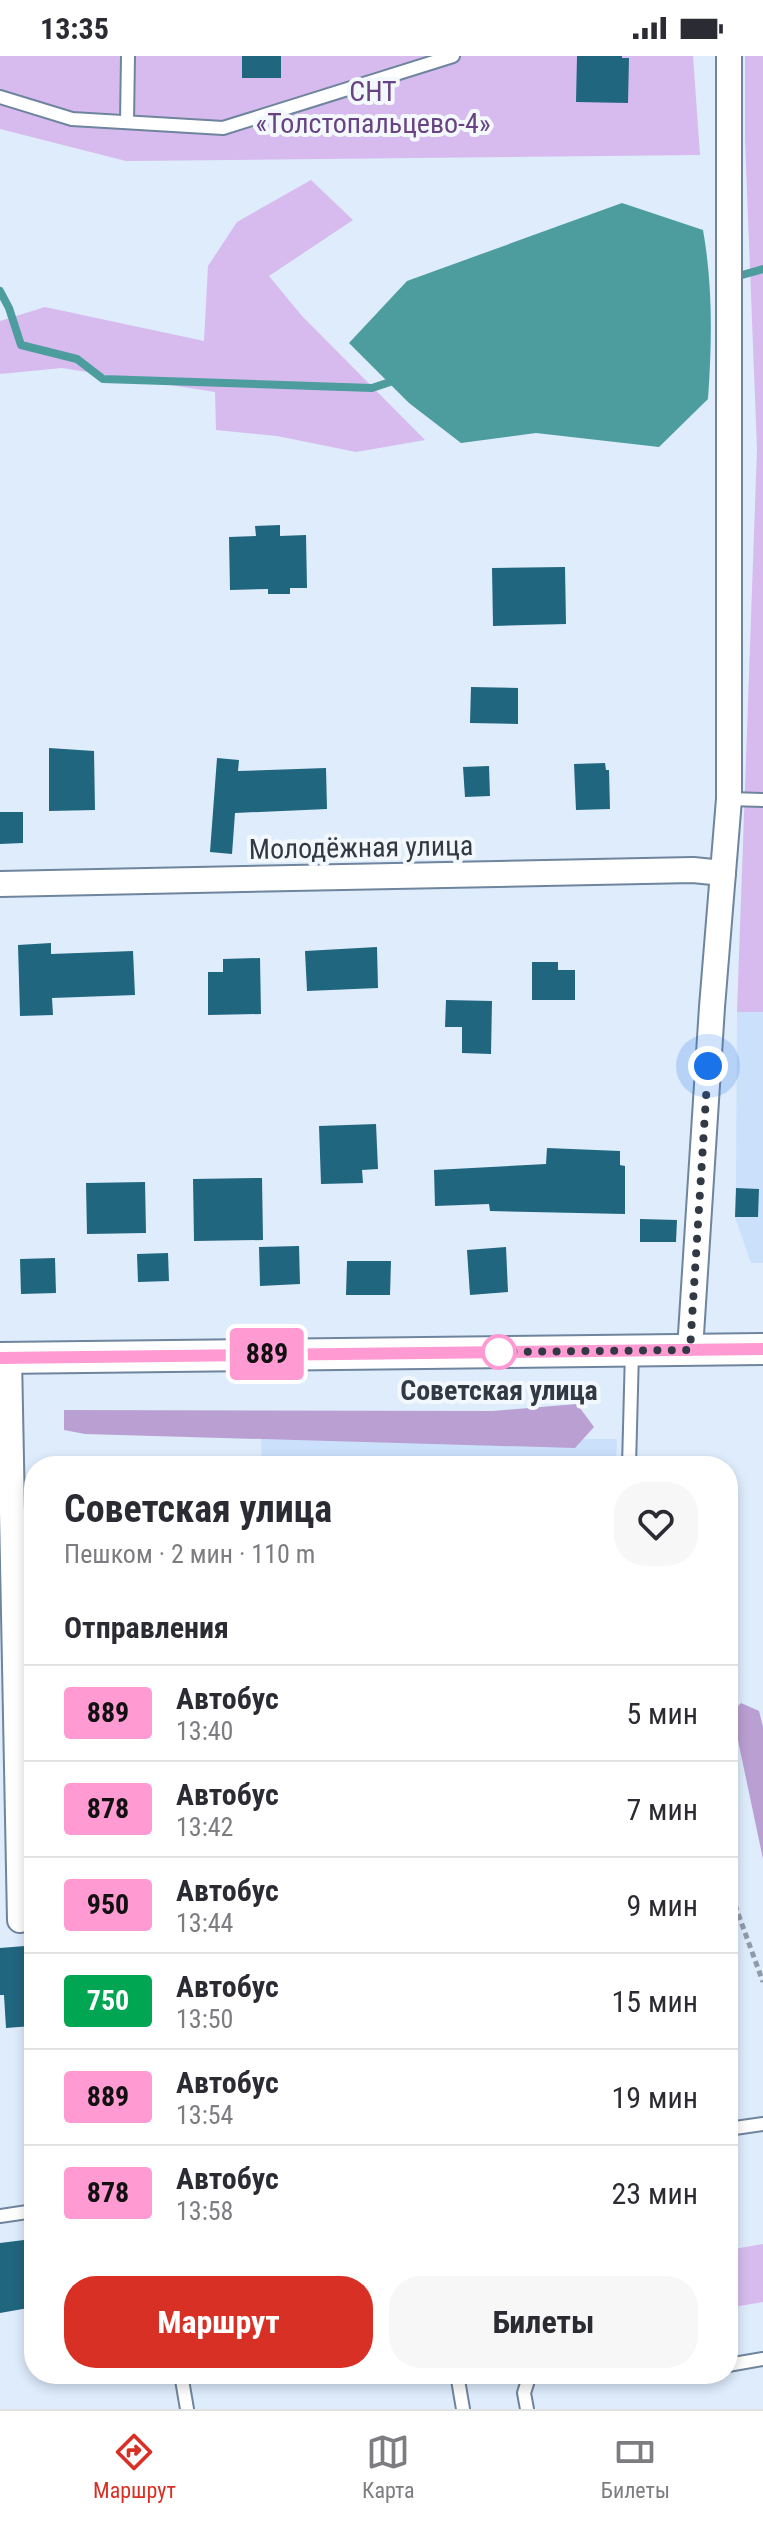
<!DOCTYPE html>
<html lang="ru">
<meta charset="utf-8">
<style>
body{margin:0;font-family:"Roboto Condensed",sans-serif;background:#f7f7f7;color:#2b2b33;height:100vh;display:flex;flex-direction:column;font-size:30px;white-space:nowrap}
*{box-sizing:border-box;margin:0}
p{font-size:26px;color:#7c7c81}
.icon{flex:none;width:44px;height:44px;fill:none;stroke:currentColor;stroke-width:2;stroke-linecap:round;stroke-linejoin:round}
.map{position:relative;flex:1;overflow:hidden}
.details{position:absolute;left:24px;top:1400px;width:714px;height:928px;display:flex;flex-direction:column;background:#fff;border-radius:32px;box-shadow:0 4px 12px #0003}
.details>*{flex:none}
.badge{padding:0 16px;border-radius:6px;font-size:28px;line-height:52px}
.you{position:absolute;width:40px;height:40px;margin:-20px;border:6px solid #fff;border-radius:50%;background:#1a73e8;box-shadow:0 0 0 12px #1a73e833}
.map>.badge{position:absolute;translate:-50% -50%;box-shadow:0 0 0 4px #fff}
h2{padding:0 40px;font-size:30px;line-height:72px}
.round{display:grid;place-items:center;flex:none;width:84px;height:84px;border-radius:32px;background:#f7f7f7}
.headline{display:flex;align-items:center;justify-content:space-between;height:136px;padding:0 40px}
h1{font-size:38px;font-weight:700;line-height:60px}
.primary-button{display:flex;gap:16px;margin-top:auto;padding:16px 40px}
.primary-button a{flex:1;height:92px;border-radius:32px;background:#d93025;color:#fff;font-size:32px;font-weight:700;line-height:92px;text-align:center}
.primary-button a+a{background:#f7f7f7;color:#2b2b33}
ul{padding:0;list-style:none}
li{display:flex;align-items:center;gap:24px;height:96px;padding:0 40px;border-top:2px solid #e1e1e2}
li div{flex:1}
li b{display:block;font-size:30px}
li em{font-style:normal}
li .badge{min-width:88px;font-weight:700;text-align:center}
.status{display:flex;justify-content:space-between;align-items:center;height:56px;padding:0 40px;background:#fff;direction:ltr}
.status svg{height:22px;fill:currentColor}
.tabs{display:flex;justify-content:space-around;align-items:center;height:112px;border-top:2px solid #e1e1e2;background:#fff;font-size:22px;color:#7c7c81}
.tabs a{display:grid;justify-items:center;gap:4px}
.tabs .on{color:#d93025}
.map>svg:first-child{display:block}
</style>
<div class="status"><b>13:35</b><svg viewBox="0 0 49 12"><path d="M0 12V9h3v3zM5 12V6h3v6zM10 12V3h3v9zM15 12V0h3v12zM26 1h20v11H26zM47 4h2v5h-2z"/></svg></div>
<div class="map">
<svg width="763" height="2353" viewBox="0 0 763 2353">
<rect width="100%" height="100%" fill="#deecfc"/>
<g fill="#cae0fb">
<path d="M737,956H763V1207H751L735,1161L759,1133L736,1132Z"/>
<path d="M261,1383H617L616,1410H262Z"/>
</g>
<g fill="#d7bbef">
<path d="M0,0H693L700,99L126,105L0,73Z"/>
<path d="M745,0H763V956H737L757,393L745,84Z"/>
<path d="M311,124L353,164L269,220L302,260L425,384L356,396L277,380L216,374L215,336L62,312L0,318V265L45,251L204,285L208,210L237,166Z"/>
<path d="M763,2188V2246L728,2252V2194Z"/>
</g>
<g fill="#ba9fd2">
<path d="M577,1348L594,1371L575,1392L85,1378L64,1374V1354L493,1355Z"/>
<path d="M741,1647L759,1655L763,1671V1803L732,1656Z"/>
</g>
<path fill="#4e9d9e" d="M622,147L703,174C713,230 712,287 708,343L659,391L536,377L461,387L409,347L349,287L407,225Z"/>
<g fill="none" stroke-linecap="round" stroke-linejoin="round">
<g stroke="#4e9d9e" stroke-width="8">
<path d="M742,219L763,213"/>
<path d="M0,235L9,252L21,289L77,303L103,323L372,332L399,323"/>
</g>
</g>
<g fill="#20667e">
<rect x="242" y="0" width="39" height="22"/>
<path d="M577,0H622V2H629L628,47L576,46Z"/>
<path d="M280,469V480L306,479L307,532H290V538H268V533L230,534L229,481L256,480L255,470Z"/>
<path d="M565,511L566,568L493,570L492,512Z"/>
<path d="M471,631L518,632V668L470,667Z"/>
<path d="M49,692L94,695L95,754L49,755Z"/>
<path d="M217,702L239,704L238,715L326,712L327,753L235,757L232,798L210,796Z"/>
<path d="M605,707L606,714H609L610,753L576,754L574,708Z"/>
<path d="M489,710L490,740L465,741L463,711Z"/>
<path d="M0,756H23V787L0,788Z"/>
<path d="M51,887V898L133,895L135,939L52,942L53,959L20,960L18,889Z"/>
<path d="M377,891L378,932L307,935L305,895Z"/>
<path d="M260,902L261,958L208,959V916H223V903Z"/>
<path d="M532,906H558V914H575V944H532Z"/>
<path d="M446,944L492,945L491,998L462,997V971H445Z"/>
<path d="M376,1068L378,1113L362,1114L363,1127L321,1128L319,1070Z"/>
<path d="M547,1092L620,1095V1109L625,1110V1158L490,1155L489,1148L435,1150L434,1114L546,1108Z"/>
<path d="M262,1122L263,1184L194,1185L193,1123Z"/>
<path d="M145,1126L146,1177L87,1178L86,1127Z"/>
<path d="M736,1132L759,1133L758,1161H735Z"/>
<path d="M640,1163L677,1164L676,1186H640Z"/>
<path d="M299,1190L300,1228L260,1230L259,1191Z"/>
<path d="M506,1191L508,1236L470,1239L467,1194Z"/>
<path d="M168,1197L169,1225L138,1226L137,1198Z"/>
<path d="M55,1202L56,1237L21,1238L20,1203Z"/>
<path d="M347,1205H391L390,1239H346Z"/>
<path d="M25,1890L32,1970L6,1972L4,1939H0V1892Z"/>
<path d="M24,2184L25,2189L34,2187V2251L0,2257V2187Z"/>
</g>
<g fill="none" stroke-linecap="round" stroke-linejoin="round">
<g stroke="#6f849d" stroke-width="16">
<g id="service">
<path d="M0,41L72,63L223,72L453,0"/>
<path d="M127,66L128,0"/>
<path d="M729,743L763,744"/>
<path d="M629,1410L632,1295"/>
<path d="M728,2073L763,2068"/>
<path d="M0,2160L34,2155"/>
<path d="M728,2309L763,2303"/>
<path d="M181,2318L187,2353"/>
<path d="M457,2318L463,2353"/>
<path d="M527,2353L524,2337L530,2318"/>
</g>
</g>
<g stroke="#6f849d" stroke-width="28">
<g id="minor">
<path d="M0,828L693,814L723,817"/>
<path d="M690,1294L712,951L729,743V0"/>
<path d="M9,1302L20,1864"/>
</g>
</g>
<g stroke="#6f849d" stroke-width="34">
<path id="tertiary" d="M0,1302L763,1293"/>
</g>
<path stroke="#8f9ba9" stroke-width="5" stroke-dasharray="6 4" stroke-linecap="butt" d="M728,1830L763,1926"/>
<use href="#service" stroke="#fff" stroke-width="12"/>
<use href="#minor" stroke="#fff" stroke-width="24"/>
<use href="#tertiary" stroke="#fff" stroke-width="30"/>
</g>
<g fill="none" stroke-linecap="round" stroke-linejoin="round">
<g stroke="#fff" stroke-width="18">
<path id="line" d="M0,1302L763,1293"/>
</g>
<use href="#line" stroke="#ff9ad2" stroke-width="12"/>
<path stroke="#303944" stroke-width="8" stroke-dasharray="0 14.4" d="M499,1296L690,1294L708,1010"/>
</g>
<circle fill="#fff" stroke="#ff9ad2" stroke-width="4" cx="499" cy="1296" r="16"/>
<g text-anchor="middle" stroke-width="8" stroke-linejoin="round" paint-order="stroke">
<g font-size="28" fill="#674383" stroke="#f3f8fd">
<text x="373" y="45">СНТ<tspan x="373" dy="32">«Толстопальцево-4»</tspan></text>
</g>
<g font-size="28" fill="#303944" stroke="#f3f8fd">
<text transform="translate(361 791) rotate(-1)" y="10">Молодёжная улица</text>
</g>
<g font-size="28" font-weight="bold" fill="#303944" stroke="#f3f8fd">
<text x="499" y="1344">Советская улица</text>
</g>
</g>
</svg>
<div class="you" style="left:708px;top:1010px"></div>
<b class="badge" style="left:267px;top:1298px;background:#ff9ad2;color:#111">889</b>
<section class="details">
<div class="headline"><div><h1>Советская улица</h1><p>Пешком · 2 мин · 110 m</p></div><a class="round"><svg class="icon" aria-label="heart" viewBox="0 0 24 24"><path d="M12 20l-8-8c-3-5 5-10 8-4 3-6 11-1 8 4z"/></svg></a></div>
<h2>Отправления</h2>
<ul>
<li><span class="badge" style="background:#ff9ad2;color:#111">889</span><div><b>Автобус</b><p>13:40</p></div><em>5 мин</em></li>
<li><span class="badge" style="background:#ff9ad2;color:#111">878</span><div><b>Автобус</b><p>13:42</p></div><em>7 мин</em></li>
<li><span class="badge" style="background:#ff9ad2;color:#111">950</span><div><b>Автобус</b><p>13:44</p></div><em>9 мин</em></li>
<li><span class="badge" style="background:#00a651;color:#fff">750</span><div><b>Автобус</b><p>13:50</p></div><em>15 мин</em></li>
<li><span class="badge" style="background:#ff9ad2;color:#111">889</span><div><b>Автобус</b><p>13:54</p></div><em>19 мин</em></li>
<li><span class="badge" style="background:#ff9ad2;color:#111">878</span><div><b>Автобус</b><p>13:58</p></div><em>23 мин</em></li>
</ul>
<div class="primary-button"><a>Маршрут</a><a>Билеты</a></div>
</section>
</div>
<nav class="tabs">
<a class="on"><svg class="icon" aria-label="directions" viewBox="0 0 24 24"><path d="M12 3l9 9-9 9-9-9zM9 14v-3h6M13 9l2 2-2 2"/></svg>Маршрут</a>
<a><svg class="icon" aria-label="map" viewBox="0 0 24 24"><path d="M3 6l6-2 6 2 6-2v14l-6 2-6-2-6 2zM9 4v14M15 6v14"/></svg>Карта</a>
<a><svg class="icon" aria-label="tickets" viewBox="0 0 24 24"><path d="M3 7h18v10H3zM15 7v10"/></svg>Билеты</a>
</nav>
